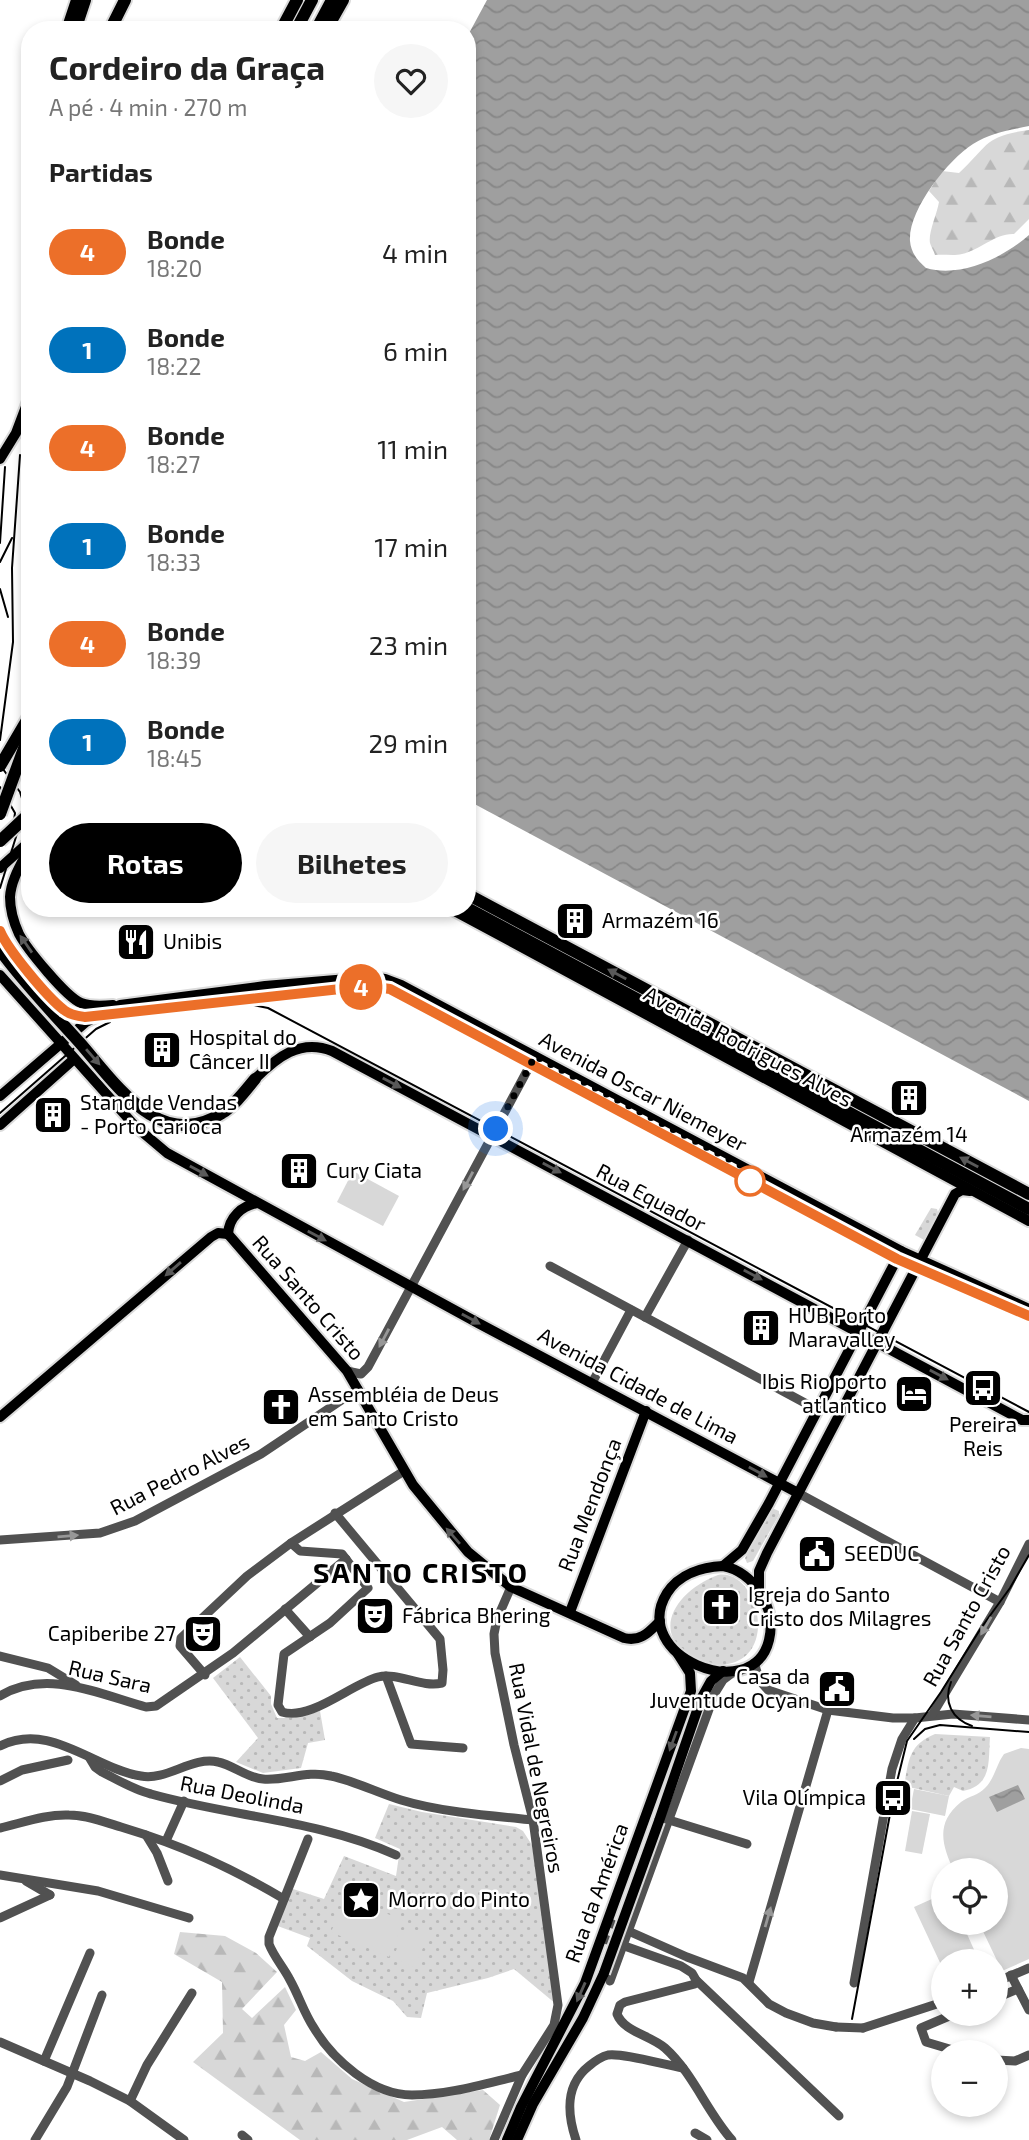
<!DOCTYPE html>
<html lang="pt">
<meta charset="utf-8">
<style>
body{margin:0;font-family:"Exo 2",sans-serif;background:#f6f6f6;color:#222;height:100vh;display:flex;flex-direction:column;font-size:26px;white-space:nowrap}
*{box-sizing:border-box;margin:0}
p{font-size:23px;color:#767676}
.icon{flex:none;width:38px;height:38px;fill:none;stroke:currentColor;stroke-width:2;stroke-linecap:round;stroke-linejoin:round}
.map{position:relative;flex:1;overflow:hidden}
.side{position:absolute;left:21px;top:21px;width:455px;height:896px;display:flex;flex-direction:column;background:#fff;border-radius:28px;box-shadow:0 4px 10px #0003}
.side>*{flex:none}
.badge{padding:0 14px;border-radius:23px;font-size:24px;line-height:46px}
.buttons{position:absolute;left:931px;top:1858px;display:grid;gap:14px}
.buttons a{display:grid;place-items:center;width:77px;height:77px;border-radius:50%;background:#fff;box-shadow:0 4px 10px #0003;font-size:35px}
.you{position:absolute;width:35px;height:35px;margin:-18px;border:5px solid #fff;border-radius:50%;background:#1a73e8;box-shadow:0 0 0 10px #1a73e833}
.map>.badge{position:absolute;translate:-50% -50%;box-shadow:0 0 0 4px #fff}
h2{padding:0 28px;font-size:26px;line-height:63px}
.round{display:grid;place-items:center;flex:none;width:74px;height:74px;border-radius:37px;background:#f6f6f6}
.overview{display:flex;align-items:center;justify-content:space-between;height:119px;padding:0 28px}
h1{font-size:33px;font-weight:700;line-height:52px}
.cta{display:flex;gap:14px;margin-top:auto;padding:14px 28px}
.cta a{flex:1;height:80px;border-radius:42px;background:#000;color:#fff;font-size:28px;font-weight:700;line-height:80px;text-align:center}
.cta a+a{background:#f6f6f6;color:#222}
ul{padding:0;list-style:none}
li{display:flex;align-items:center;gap:21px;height:98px;padding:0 28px}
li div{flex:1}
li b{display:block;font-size:26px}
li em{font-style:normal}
li .badge{min-width:77px;font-weight:700;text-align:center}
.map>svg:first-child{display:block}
</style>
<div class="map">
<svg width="1029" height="2140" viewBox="0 0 1029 2140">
<defs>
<pattern id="grass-dots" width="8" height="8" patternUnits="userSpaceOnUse" patternTransform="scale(1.75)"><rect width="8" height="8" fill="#d8d8d8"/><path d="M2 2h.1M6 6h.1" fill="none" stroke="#b8b8b8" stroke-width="1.8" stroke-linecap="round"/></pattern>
<pattern id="forest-firs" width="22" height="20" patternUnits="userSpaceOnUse" patternTransform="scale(1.75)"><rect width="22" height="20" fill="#d8d8d8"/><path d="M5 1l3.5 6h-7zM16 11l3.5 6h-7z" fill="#b8b8b8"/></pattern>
<pattern id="water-waves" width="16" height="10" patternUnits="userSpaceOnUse" patternTransform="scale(1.75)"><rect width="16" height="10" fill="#9f9f9f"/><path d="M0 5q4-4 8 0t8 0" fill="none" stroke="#878787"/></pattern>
</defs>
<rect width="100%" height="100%" fill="#fff"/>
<g fill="url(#grass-dots)">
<path d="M931,1208L937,1209L939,1216L926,1241L915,1235Z"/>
<path d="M772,1508L779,1511V1515L753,1561L747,1563L745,1558Z"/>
<path d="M718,1575C755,1568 779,1649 732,1663C722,1666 715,1665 705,1662C645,1641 672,1592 718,1575Z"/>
<path d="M240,1657L271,1696V1704L277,1718H292L320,1711L325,1740L308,1743L301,1768L263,1773L236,1762L258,1738L213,1678Z"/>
<path d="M935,1734L990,1737C988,1761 993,1785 963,1791L954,1787L949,1796L904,1786C909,1761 908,1745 935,1734Z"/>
<path d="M389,1804L422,1812L516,1827L523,1831L532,1845L556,2004L514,1969L488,1978L427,1993L421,2018L407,2017L393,2001L352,1981L307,1946L310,1938L275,1925L290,1888L324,1899L344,1856L396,1876L400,1849L375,1838Z"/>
</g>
<g fill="url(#forest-firs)">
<path d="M1029,130V219L1014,234C996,233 980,250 962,254C954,256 944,254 935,255C934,251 931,247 930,243C928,233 937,214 939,202L929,191L942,171L959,173C989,145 984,136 1029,130Z"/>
<path d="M180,1932L225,1936L256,1953L277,1972L242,2009L252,2018L285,1987L296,2010L284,2025L291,2057L305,2061L321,2052L352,2079L404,2102L483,2090L500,2105L489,2140H457L442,2127L407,2140H300L193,2062L223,2033L222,1982L174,1954Z"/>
</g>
<g fill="#d8d8d8">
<path d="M353,1171L399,1196L383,1226L337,1202Z"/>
<path d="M1021,1748L1029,1749V1959L1002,1971L979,1923H996V1871H954C942,1845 935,1823 961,1802C969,1796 979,1795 985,1788C995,1778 996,1765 1004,1754Z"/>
<path d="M914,1789L949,1796L945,1816L910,1809Z"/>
<path d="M912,1811L930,1814L922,1854L905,1851Z"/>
<path d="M943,1894V1923H962L976,1954L959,1962H943V1969L914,1907Z"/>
<path d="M346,1896L404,1921L389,1957L331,1932Z"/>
<path d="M406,1926L428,1935L415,1968L393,1958Z"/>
</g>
<g fill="url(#water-waves)">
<path d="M487,0H1029V126C1010,130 990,133 973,144C948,160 908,210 910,241C911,253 918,261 926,268C961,278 1003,258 1029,235V1101L467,800V37Z"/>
<path d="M1018,1785L1025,1799L997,1812L989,1797Z"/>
</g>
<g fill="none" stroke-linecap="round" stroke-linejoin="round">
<g stroke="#dbdbdb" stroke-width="14">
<g id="major">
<path d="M66,30L76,0"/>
<path d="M0,459L16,433L30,396"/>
<path d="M30,847C22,863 11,879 10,897C10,910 14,923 19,934C27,949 66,997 81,1003C91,1007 103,1006 113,1005"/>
<path d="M0,868L30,841"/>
<path d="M449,908L1029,1221"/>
<path d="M0,975L135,1126L167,1153L478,1323L798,1493"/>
<path d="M255,1079C276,1058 300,1038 332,1051L1007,1412L1022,1420H1029"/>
<path d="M0,1096L86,1022L120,1005L265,986L371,977L385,979L401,985L901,1251L1029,1309"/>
<path d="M0,1125L74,1059"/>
<path d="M228,1234L347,1371L413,1485L468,1552L511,1587L624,1638C641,1642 649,1632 660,1621"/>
<path d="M228,1234C229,1217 242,1206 257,1203"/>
<path d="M0,1417L211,1237L218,1233L228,1234"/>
<path d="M723,1566L742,1550L769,1503L901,1251"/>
<path d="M723,1566C754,1572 777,1608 769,1640C753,1707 628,1656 667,1593C679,1574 702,1567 723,1566Z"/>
<path d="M759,1589V1571L767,1553L955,1194L962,1190L970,1191"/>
<path d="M570,1612L646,1411"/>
<path d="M659,1821L701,1699L711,1681L723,1671"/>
<path d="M507,2140L521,2107L585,1983L691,1691L690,1673L678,1654"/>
<path d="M517,2140L533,2104L583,2018L604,1973"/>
</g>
</g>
<g stroke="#dbdbdb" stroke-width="16">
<g id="highway">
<path d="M75,30L85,0"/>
<path d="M110,30L125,0"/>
<path d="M281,30L297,0"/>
<path d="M296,30L312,0"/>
<path d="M316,30L332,0"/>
<path d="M326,30L343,0"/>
<path d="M467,894L1029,1194"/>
<path d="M467,908L1029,1209"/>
</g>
</g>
<g stroke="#515151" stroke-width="9">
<path d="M550,1266L818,1410"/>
<path d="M645,1317L688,1240"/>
<path d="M347,1371L361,1374L368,1367L535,1056"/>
<path d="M592,1383L631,1310"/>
<path d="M798,1493L1000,1602"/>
<path d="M0,1540L100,1533L135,1521L261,1454L358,1389"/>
<path d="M291,1543L300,1551L342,1554L368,1588L330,1623L284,1654L278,1705L282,1712C311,1721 351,1684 378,1677C398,1672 421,1688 442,1683L443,1670L440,1639L335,1513"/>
<path d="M285,1609L310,1637"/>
<path d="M0,1656L48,1668L76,1685"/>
<path d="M754,1663L760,1681L768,1690L828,1710L893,1718H915L953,1714L1029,1720"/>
<path d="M205,1675L180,1646L181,1638L247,1576L291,1543L404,1471"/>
<path d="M386,1676L411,1744L463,1748"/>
<path d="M0,1696C46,1668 99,1694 146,1707L156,1706L233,1653L346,1559"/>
<path d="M932,1715L1000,1602L1029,1544"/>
<path d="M0,1746C50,1721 93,1768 141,1776C167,1781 192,1756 218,1762C233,1765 247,1778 263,1779C286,1781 306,1770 331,1776C355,1781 378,1793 401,1800C440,1812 492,1816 533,1820"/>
<path d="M89,1757L95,1767L102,1772C118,1780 134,1790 151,1794C233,1817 318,1820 396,1855"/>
<path d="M0,1781L22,1770L68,1760"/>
<path d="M669,1820L747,1844"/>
<path d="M0,1828C22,1823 46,1814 69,1815C87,1815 104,1822 121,1827C181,1845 230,1867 284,1899"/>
<path d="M146,1835L157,1853L168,1881"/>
<path d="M308,1839L269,1937V1944C274,1957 284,1968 290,1980C299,1996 304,2013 314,2028C333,2060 373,2095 412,2095C449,2095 487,2083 522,2075"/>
<path d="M166,1841L184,1801"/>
<path d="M0,1875L98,1891L189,1918"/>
<path d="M26,1881L50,1895"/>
<path d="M0,1918L50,1895"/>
<path d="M608,1922L687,1957L743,1978L769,2004L786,2013L813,2023L836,2027"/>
<path d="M602,1938L681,1966L692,1973L696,1980L839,2116"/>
<path d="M1011,1975L1029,2010"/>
<path d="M696,1980L695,1984L625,2002L620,2005L617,2014C624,2032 650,2035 665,2048C693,2073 707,2112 732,2140"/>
<path d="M610,1981L715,1693L723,1680L735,1671"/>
<path d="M749,1982L828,1710"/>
<path d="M996,1982L1029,1968"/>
<path d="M854,1983L892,1769L902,1739L915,1718"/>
<path d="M996,1998L1018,1989"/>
<path d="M954,2014L921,2028L926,2042L963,2053"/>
<path d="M863,2028L943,2002"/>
<path d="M0,2042L90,2081L130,2101L184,2140"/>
<path d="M996,2060L1015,2061L1029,2055"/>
<path d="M44,2061L90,1953"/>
<path d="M130,2101L147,2065L192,1993"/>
<path d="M695,2133L707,2140"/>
<path d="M242,2135L248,2140"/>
<path d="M35,2140L67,2087L102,1995"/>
<path d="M494,2140L522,2075L554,2025L558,2005L533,1820L514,1745L495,1653L494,1634L497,1619L511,1587"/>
<path d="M576,2140C567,2113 565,2085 589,2066C595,2061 600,2057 608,2055C625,2053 664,2065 683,2068"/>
</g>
<use href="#major" stroke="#000" stroke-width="10"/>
<use href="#highway" stroke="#000" stroke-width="12"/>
<g stroke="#000" stroke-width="2">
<path d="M0,543L5,467"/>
<path d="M0,562L12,538"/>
<path d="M0,589L8,617"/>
<path d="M0,740L13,642L12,568L20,455"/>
<path d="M0,765L20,792L25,808L0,888"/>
<path d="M0,787L15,813L13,828"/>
<path d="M0,942C12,961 41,998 59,1012C67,1018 76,1020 86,1022L225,1005L248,1004L268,1008L1029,1412"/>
<path d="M252,1000L368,986L390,989L897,1259L1029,1316"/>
<path d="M0,1113L96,1029L110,1022"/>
<path d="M951,1682C943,1702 952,1719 972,1726"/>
<path d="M914,1739L925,1729L940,1725L1029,1732"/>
<path d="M852,2019L893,1798L907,1741L941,1692L981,1628L1010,1588L1029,1555"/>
</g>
<g stroke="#dbdbdb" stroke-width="14" stroke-linecap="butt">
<path id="major-bridge" d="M604,1973L659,1821"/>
</g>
<g stroke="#dbdbdb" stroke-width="16" stroke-linecap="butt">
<g id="highway-bridge">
<path d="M0,766L30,715"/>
<path d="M0,814L30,732"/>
<path d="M0,841L30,813"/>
<path d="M0,950C24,983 53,1013 80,1043C115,1083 161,1154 222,1113C235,1105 245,1091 255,1079"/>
</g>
</g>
<path stroke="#515151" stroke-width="9" d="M836,2027L863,2028"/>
<use href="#major-bridge" stroke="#000" stroke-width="10"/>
<use href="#highway-bridge" stroke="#000" stroke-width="12"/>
</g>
<defs><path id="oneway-solid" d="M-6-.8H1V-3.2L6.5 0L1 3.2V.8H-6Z" transform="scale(1.75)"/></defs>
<g fill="#595959">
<use href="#oneway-solid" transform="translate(26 944) rotate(-125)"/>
<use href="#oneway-solid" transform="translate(617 974) rotate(-152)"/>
<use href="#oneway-solid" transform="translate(93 1057) rotate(49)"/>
<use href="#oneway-solid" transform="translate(392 1083) rotate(28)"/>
<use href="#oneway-solid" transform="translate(969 1162) rotate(-152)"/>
<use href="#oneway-solid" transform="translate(552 1168) rotate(28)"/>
<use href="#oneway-solid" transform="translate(199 1171) rotate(29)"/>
<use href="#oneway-solid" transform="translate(317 1236) rotate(28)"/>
<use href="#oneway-solid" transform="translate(173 1269) rotate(139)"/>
<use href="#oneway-solid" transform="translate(753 1275) rotate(28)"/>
<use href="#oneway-solid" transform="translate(471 1319) rotate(29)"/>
<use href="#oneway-solid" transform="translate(939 1375) rotate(28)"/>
<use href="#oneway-solid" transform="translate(758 1472) rotate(29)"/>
<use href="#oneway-solid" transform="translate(453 1536) rotate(-131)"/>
<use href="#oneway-solid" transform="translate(673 1741) rotate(110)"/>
<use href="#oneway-solid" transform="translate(581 1992) rotate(114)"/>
</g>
<g fill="#979797">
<use href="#oneway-solid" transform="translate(468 1181) rotate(118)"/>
<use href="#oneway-solid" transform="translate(384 1338) rotate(118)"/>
<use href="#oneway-solid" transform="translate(68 1536) rotate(-5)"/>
<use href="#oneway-solid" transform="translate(986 1626) rotate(120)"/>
<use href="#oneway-solid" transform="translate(981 1716) rotate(-175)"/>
<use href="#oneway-solid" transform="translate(768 1917) rotate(-74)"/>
</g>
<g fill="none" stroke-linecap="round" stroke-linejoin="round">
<g stroke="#fff" stroke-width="16">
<path id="line" d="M0,931C8,950 47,997 64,1010C70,1015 78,1016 85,1017L368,986L390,989L897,1259L1029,1316"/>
</g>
<use href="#line" stroke="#ec6f29" stroke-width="10"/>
<path stroke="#000" stroke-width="7" stroke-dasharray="0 12.6" d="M496,1129L535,1056L746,1168L750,1181"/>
</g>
<defs>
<g id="building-square" transform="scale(2.0125)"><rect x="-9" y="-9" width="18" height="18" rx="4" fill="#000" stroke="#fff"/><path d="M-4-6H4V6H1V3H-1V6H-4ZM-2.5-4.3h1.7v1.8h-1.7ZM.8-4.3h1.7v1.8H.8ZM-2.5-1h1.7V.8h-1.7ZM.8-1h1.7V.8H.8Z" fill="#fff"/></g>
<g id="restaurant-square" transform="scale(2.0125)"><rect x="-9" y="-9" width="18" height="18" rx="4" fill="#000" stroke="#fff"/><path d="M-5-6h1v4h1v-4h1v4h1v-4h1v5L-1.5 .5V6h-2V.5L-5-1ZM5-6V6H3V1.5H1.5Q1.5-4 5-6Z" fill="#fff"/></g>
<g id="bus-square" transform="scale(2.0125)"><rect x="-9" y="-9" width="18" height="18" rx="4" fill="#000" stroke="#fff"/><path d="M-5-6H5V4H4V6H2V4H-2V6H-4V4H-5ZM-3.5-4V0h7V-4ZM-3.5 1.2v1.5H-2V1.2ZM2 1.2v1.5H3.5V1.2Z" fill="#fff"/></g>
<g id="hotel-square" transform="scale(2.0125)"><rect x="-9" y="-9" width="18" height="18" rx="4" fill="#000" stroke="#fff"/><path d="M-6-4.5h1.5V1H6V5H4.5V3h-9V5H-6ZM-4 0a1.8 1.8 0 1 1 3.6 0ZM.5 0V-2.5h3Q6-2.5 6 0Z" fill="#fff"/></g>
<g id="church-square" transform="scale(2.0125)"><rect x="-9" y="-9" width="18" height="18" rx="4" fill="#000" stroke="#fff"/><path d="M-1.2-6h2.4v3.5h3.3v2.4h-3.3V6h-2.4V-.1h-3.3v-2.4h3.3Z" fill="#fff"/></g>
<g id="civic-square" transform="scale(2.0125)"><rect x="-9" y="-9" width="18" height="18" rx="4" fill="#000" stroke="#fff"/><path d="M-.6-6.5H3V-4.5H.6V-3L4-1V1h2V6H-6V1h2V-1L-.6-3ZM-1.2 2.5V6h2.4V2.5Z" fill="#fff"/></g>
<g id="theatre-square" transform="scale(2.0125)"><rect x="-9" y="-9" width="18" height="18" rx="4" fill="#000" stroke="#fff"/><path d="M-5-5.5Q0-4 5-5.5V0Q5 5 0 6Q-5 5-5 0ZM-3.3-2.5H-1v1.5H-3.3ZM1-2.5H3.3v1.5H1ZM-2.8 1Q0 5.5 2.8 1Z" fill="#fff"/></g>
<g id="sight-square" transform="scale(2.0125)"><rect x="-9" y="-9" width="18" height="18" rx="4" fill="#000" stroke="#fff"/><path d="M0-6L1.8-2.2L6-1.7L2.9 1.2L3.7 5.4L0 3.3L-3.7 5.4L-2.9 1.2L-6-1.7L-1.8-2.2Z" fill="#fff"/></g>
</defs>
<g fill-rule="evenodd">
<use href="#building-square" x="575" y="921"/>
<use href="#restaurant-square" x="136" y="942"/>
<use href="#building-square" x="162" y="1050"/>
<use href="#building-square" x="909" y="1098"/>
<use href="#building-square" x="53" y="1115"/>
<use href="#building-square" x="299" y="1171"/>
<use href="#building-square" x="761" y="1328"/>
<use href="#bus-square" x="983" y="1388"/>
<use href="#hotel-square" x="914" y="1394"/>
<use href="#church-square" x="281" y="1407"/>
<use href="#civic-square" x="817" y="1554"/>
<use href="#church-square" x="721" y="1607"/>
<use href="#theatre-square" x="375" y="1616"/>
<use href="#theatre-square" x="203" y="1634"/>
<use href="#civic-square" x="837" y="1689"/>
<use href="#bus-square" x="893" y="1798"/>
<use href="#sight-square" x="361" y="1900"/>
</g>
<circle fill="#fff" stroke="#ec6f29" stroke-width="3.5" cx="750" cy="1181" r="14"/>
<g text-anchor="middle" stroke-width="5" stroke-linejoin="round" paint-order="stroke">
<g font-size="21" fill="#000" stroke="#fff" text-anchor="start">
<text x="602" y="928">Armazém 16</text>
<text x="163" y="949">Unibis</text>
<text x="189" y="1045">Hospital do<tspan x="189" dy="24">Câncer II</tspan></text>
<text x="80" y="1110">Stand de Vendas<tspan x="80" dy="24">- Porto Carioca</tspan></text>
<text x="909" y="1142" text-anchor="middle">Armazém 14</text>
<text x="326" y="1178">Cury Ciata</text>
<text x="788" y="1323">HUB Porto<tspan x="788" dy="24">Maravalley</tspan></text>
<text x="887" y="1389" text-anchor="end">Ibis Rio porto<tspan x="887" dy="24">atlantico</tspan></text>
<text x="308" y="1402">Assembléia de Deus<tspan x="308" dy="24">em Santo Cristo</tspan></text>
<text x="983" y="1432" text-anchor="middle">Pereira<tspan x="983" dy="24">Reis</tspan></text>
<text x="844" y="1561">SEEDUC</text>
<text x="748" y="1602">Igreja do Santo<tspan x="748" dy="24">Cristo dos Milagres</tspan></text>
<text x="402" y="1623">Fábrica Bhering</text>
<text x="176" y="1641" text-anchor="end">Capiberibe 27</text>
<text x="810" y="1684" text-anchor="end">Casa da<tspan x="810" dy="24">Juventude Ocyan</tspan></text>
<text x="866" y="1805" text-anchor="end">Vila Olímpica</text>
<text x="388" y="1907">Morro do Pinto</text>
</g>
<g font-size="21" fill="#000" stroke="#fff">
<text transform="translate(748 1047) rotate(28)" y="7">Avenida Rodrigues Alves</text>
<text transform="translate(643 1092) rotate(28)" y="7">Avenida Oscar Niemeyer</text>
<text transform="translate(651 1198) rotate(28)" y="7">Rua Equador</text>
<text transform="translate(308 1298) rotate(49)" y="7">Rua Santo Cristo</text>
<text transform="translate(638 1386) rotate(28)" y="7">Avenida Cidade de Lima</text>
<text transform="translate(180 1475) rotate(-27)" y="7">Rua Pedro Alves</text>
<text transform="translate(590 1505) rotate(-69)" y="7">Rua Mendonça</text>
<text transform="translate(967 1616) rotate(-61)" y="7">Rua Santo Cristo</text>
<text transform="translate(110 1677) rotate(13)" y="7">Rua Sara</text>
<text transform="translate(536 1768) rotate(79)" y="7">Rua Vidal de Negreiros</text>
<text transform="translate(242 1795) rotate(11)" y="7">Rua Deolinda</text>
<text transform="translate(597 1893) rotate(-70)" y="7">Rua da América</text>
</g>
<g font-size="28" font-weight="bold" letter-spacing="2" fill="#000" stroke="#fff">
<text x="421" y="1583">SANTO CRISTO</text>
</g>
</g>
</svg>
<div class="buttons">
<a><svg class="icon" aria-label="locate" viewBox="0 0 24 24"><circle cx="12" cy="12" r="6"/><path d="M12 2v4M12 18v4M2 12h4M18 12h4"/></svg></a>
<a>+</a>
<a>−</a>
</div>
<div class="you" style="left:496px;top:1129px"></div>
<b class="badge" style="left:361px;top:987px;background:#ec6f29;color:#fff">4</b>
<section class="side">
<div class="overview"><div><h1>Cordeiro da Graça</h1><p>A pé · 4 min · 270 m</p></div><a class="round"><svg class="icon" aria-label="heart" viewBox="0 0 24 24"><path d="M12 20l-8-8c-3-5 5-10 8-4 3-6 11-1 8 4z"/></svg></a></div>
<h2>Partidas</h2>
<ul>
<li><span class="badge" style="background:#ec6f29;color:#fff">4</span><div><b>Bonde</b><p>18:20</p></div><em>4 min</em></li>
<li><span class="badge" style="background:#0072bc;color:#fff">1</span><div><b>Bonde</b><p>18:22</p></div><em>6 min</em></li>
<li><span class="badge" style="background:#ec6f29;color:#fff">4</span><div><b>Bonde</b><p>18:27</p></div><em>11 min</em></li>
<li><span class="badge" style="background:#0072bc;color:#fff">1</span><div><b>Bonde</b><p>18:33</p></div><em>17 min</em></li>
<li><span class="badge" style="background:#ec6f29;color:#fff">4</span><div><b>Bonde</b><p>18:39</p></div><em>23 min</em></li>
<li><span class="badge" style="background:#0072bc;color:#fff">1</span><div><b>Bonde</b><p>18:45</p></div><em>29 min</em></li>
</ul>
<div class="cta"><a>Rotas</a><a>Bilhetes</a></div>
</section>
</div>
